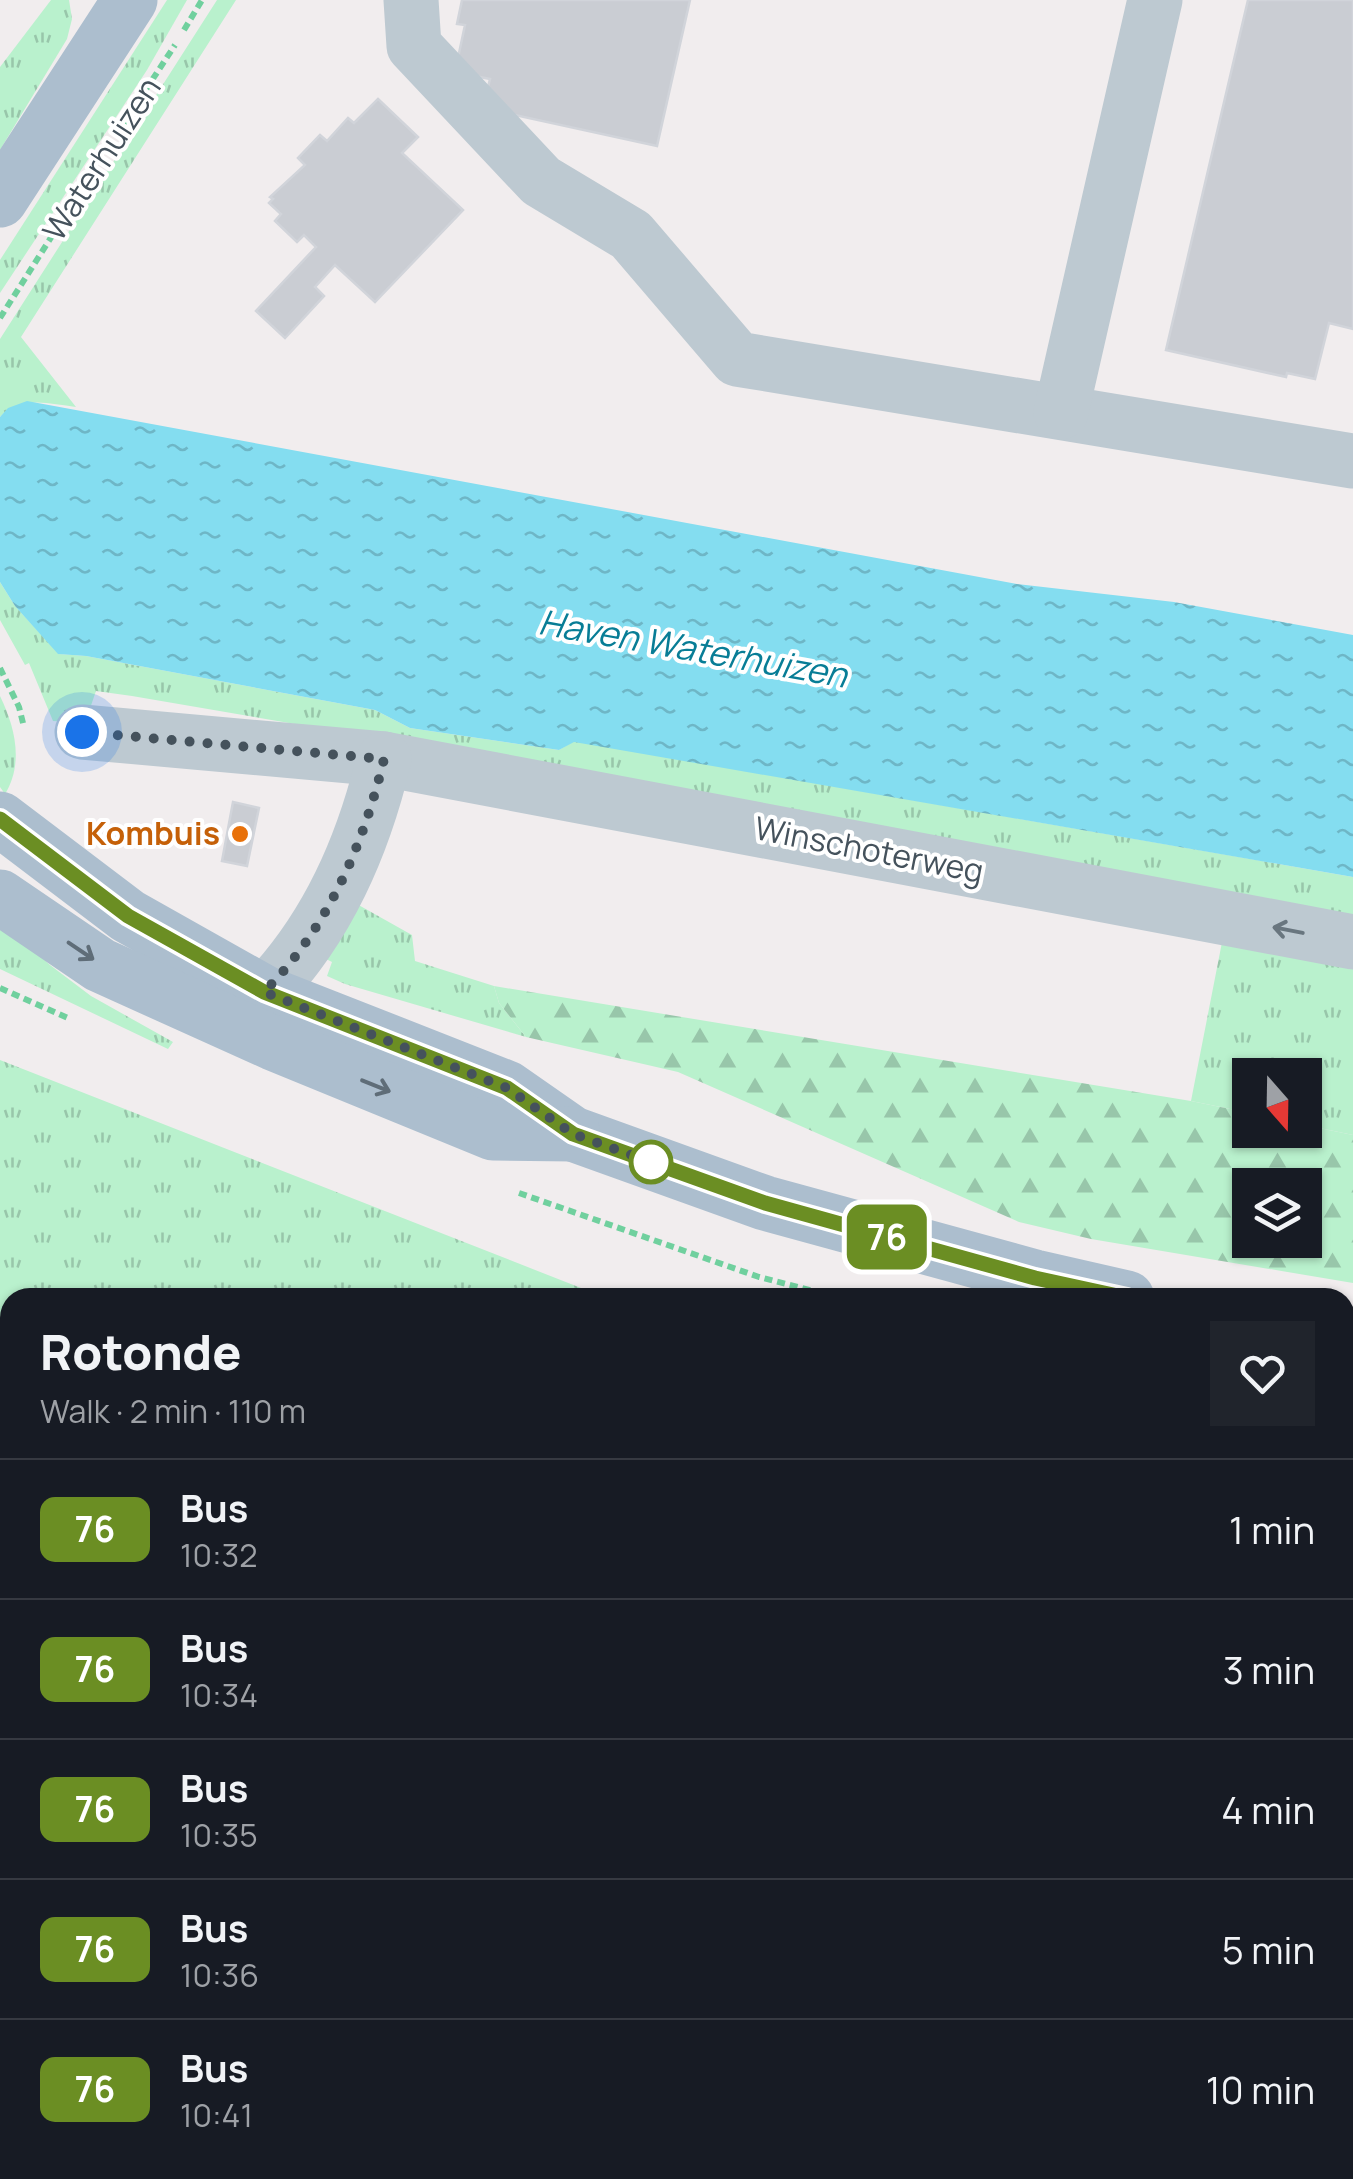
<!DOCTYPE html>
<meta charset="utf-8">
<style>
body{margin:0;font-family:Manrope,sans-serif;background:#20242c;color:#f1f3f6;height:100vh;display:flex;flex-direction:column;font-size:38px;white-space:nowrap}
*{box-sizing:border-box;margin:0}
p{font-size:32px;color:#9ea1a6}
.icon{flex:none;width:55px;height:55px;fill:none;stroke:currentColor;stroke-width:2;stroke-linecap:round;stroke-linejoin:round}
.map{position:relative;flex:1;overflow:hidden}
.sheet{position:absolute;left:0px;top:1288px;width:1355px;height:892px;display:flex;flex-direction:column;background:#171b24;border-radius:30px 30px 0 0;box-shadow:0 2px 8px #0004}
.sheet>*{flex:none}
.badge{padding:0 20px;border-radius:15px;font-size:35px;line-height:65px}
.needle{width:65px;rotate:160deg}
.tools{position:absolute;left:1232px;top:1058px;display:grid;gap:20px}
.tools a{display:grid;place-items:center;width:90px;height:90px;border-radius:0px;background:#171b24;box-shadow:0 2px 8px #0004;font-size:50px}
.you{position:absolute;width:50px;height:50px;margin:-25px;border:8px solid #fff;border-radius:50%;background:#1a73e8;box-shadow:0 0 0 15px #1a73e833}
.map>.badge{position:absolute;translate:-50% -50%;box-shadow:0 0 0 5px #fff}
.round{display:grid;place-items:center;flex:none;width:105px;height:105px;border-radius:0px;background:#20242c}
.head{display:flex;align-items:center;justify-content:space-between;height:170px;padding:0 40px}
h1{font-size:48px;font-weight:800;line-height:75px}
ul{padding:0;list-style:none}
li{display:flex;align-items:center;gap:30px;height:140px;padding:0 40px;border-top:2px solid #363941}
li div{flex:1}
li b{display:block;font-size:38px}
li em{font-style:normal}
li .badge{min-width:110px;font-weight:700;text-align:center}
.map>svg:first-child{display:block}
</style>
<div class="map">
<svg width="1353" height="2179" viewBox="0 0 1353 2179">
<defs>
<pattern id="grass-tufts" width="24" height="20" patternUnits="userSpaceOnUse" patternTransform="scale(2.5)"><rect width="24" height="20" fill="#b9f1cd"/><path d="M3 7l-1-3M5 7V3M7 7l1-3M15 17l-1-3M17 17v-4M19 17l1-3" fill="none" stroke="#98c6aa"/></pattern>
<pattern id="forest-firs" width="22" height="20" patternUnits="userSpaceOnUse" patternTransform="scale(2.5)"><rect width="22" height="20" fill="#b9f1cd"/><path d="M5 1l3.5 6h-7zM16 11l3.5 6h-7z" fill="#98c6aa"/></pattern>
<pattern id="water-ripples" width="26" height="14" patternUnits="userSpaceOnUse" patternTransform="scale(2.5)"><rect width="26" height="14" fill="#84ddf0"/><path d="M2 4q2-2 4 0t4 0M15 11q2-2 4 0t4 0" fill="none" stroke="#6eb6c6"/></pattern>
</defs>
<rect width="100%" height="100%" fill="#f1edee"/>
<g fill="url(#grass-tufts)">
<path d="M51,0H69L72,19L67,39L0,150V67Z"/>
<path d="M167,0H187L147,70L0,293V260Z"/>
<path d="M217,0H236L21,337L76,407C49,404 21,395 0,417V339Z"/>
<path d="M0,582L15,606L59,654L86,656L375,710L410,728L559,750L574,741L1353,877V927L470,754L132,696L96,691L85,723L53,721L29,663L25,665L0,620Z"/>
<path d="M0,696C15,727 24,763 5,794L0,787Z"/>
<path d="M355,903L412,935L415,961L494,986L499,1003L526,1037L345,984L327,976L332,962L316,954Z"/>
<path d="M0,919L50,965L91,996L173,1042L168,1049L0,969Z"/>
<path d="M1223,937L1353,963V1135L1305,1125V1075H1250V1113L1191,1101Z"/>
<path d="M0,1060L604,1297L10,1298V2170H1345V1487L1353,1489V2179H0Z"/>
</g>
<path fill="url(#forest-firs)" fill-rule="evenodd" d="M494,986L1191,1101L1250,1113V1130H1305V1125L1353,1135V1283L1091,1239L1019,1222L678,1072L526,1037L499,1003ZM1250,1185H1305V1240H1250Z"/>
<path fill="url(#water-ripples)" d="M27,401L1017,584L1174,602L1353,635V877L574,742L559,750L410,728L375,710L86,656L58,654L15,606L0,582V417L8,408Z"/>
<g fill="#cacdd3" stroke="#d1d4da" stroke-width="2.5">
<path d="M462,0H690L657,146L483,108L490,79L455,72L465,25L457,24Z"/>
<path d="M1248,0H1353V329L1329,323L1315,379L1287,373L1286,377L1166,350Z"/>
<path d="M378,99L418,137L402,153L463,210L375,302L335,265L315,287L324,296L285,338L256,311L316,247L304,235L297,242L275,221L281,214L269,203L273,199L270,197L305,165L298,158L320,135L327,141L348,118L354,123Z"/>
<path d="M233,802L259,808L247,866L222,861Z"/>
</g>
<g fill="none" stroke-linecap="round" stroke-linejoin="round">
<g stroke="#70d09e" stroke-width="6" stroke-dasharray="8 5" stroke-linecap="butt">
<path d="M184,30L202,0"/>
<path d="M124,123L175,45"/>
<path d="M0,318L88,179"/>
<path d="M0,668L19,707L24,727"/>
<path d="M0,988L70,1019"/>
<path d="M519,1193L759,1277L841,1298"/>
<path d="M1345,1407L1353,1408"/>
</g>
<g stroke="#bdc9d1" stroke-width="55">
<path d="M411,0L414,46L541,181L631,235L737,359L1353,461"/>
<path d="M1061,412L1155,0"/>
<path d="M82,732L384,759L1353,942"/>
<path d="M265,993C328,927 363,846 384,759"/>
</g>
<g stroke="#acbece" stroke-width="55">
<path d="M0,200L130,0"/>
<path d="M0,819L128,916L265,993L507,1088L573,1134L765,1203L1035,1277L1127,1298"/>
<path d="M0,897L100,965L273,1043L493,1133L573,1134"/>
<path d="M1345,1341L1353,1342"/>
</g>
</g>
<defs><path id="oneway-shaft" d="M-6 0H5M1.5-3L5.5 0L1.5 3" fill="none" stroke-width="1.6" stroke-linecap="round" stroke-linejoin="round" transform="scale(2.5)"/></defs>
<use stroke="#69767f" href="#oneway-shaft" transform="translate(1288 930) rotate(-169)"/>
<g stroke="#5f6d78">
<use href="#oneway-shaft" transform="translate(81 951) rotate(34)"/>
<use href="#oneway-shaft" transform="translate(376 1086) rotate(22)"/>
</g>
<g fill="none" stroke-linecap="round" stroke-linejoin="round">
<g stroke="#fff" stroke-width="22">
<path id="line" d="M0,819L128,916L264,992L507,1088L573,1134L765,1203L1035,1278L1127,1298"/>
</g>
<use href="#line" stroke="#6b8e23" stroke-width="15"/>
<path stroke="#45525c" stroke-width="10" stroke-dasharray="0 18" d="M82,732L384,759C363,846 328,928 264,992L507,1088L573,1134L651,1162"/>
</g>
<circle fill="#e8710a" stroke="#fff" stroke-width="4" cx="240" cy="834" r="10"/>
<circle fill="#fff" stroke="#6b8e23" stroke-width="5" cx="651" cy="1162" r="20"/>
<g text-anchor="middle" stroke-width="8" stroke-linejoin="round" paint-order="stroke">
<g font-size="32" fill="#45525c" stroke="#fff">
<text transform="translate(102 159) rotate(-57)" y="11">Waterhuizen</text>
<text transform="translate(869 850) rotate(11)" y="11">Winschoterweg</text>
</g>
<g font-size="32" font-weight="bold" fill="#c56008" stroke="#fff" text-anchor="end">
<text x="220" y="845">Kombuis</text>
</g>
<g font-size="35" font-style="italic" fill="#087d96" stroke="#fff">
<text transform="translate(693 649) rotate(10)" y="12">Haven Waterhuizen</text>
</g>
</g>
</svg>
<div class="tools">
<a><svg class="needle" viewBox="-14 -14 28 28"><path d="M0-13l5 13h-10z" fill="#e53935"/><path d="M0 13l5-13h-10z" fill="#9ea1a6"/></svg></a>
<a><svg class="icon" aria-label="layers" viewBox="0 0 24 24"><path d="M12 4l9 5-9 5-9-5zM3 14l9 5 9-5"/></svg></a>
</div>
<div class="you" style="left:82px;top:732px"></div>
<b class="badge" style="left:887px;top:1237px;background:#6b8e23;color:#fff">76</b>
<section class="sheet">
<div class="head"><div><h1>Rotonde</h1><p>Walk · 2 min · 110 m</p></div><a class="round"><svg class="icon" aria-label="heart" viewBox="0 0 24 24"><path d="M12 20l-8-8c-3-5 5-10 8-4 3-6 11-1 8 4z"/></svg></a></div>
<ul>
<li><span class="badge" style="background:#6b8e23;color:#fff">76</span><div><b>Bus</b><p>10:32</p></div><em>1 min</em></li>
<li><span class="badge" style="background:#6b8e23;color:#fff">76</span><div><b>Bus</b><p>10:34</p></div><em>3 min</em></li>
<li><span class="badge" style="background:#6b8e23;color:#fff">76</span><div><b>Bus</b><p>10:35</p></div><em>4 min</em></li>
<li><span class="badge" style="background:#6b8e23;color:#fff">76</span><div><b>Bus</b><p>10:36</p></div><em>5 min</em></li>
<li><span class="badge" style="background:#6b8e23;color:#fff">76</span><div><b>Bus</b><p>10:41</p></div><em>10 min</em></li>
</ul>
</section>
</div>
